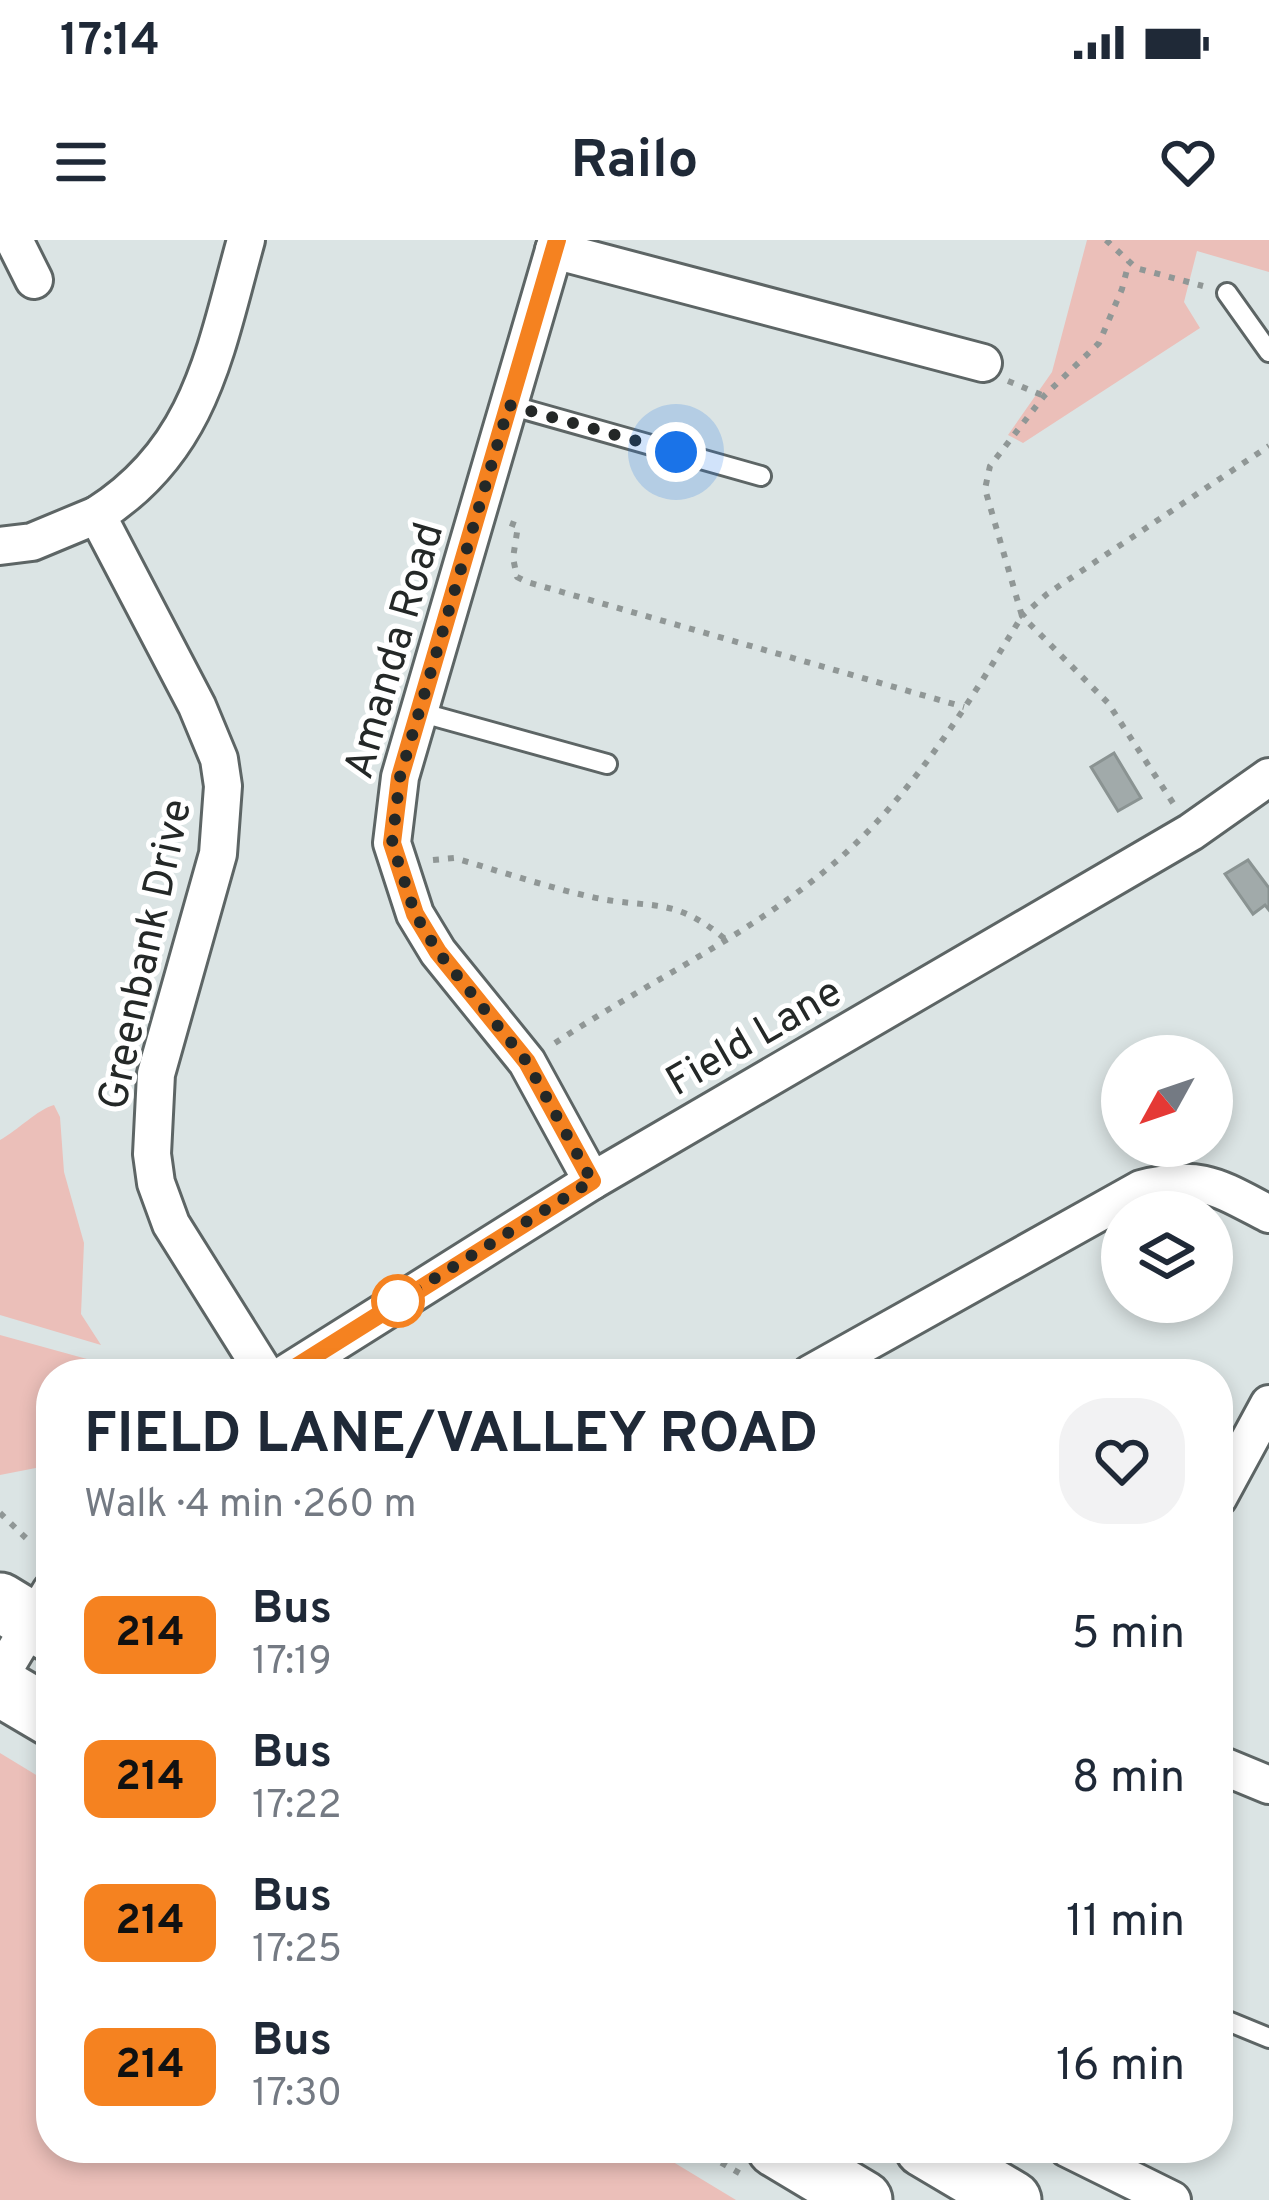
<!DOCTYPE html>
<meta charset="utf-8">
<style>
body{margin:0;font-family:Overpass,sans-serif;background:#f2f2f3;color:#1f2937;height:100vh;display:flex;flex-direction:column;font-size:45px;white-space:nowrap}
*{box-sizing:border-box;margin:0}
p{font-size:39px;color:#747a83}
.icon{flex:none;width:66px;height:66px;fill:none;stroke:currentColor;stroke-width:2;stroke-linecap:round;stroke-linejoin:round}
.map{position:relative;flex:1;overflow:hidden}
.details{position:absolute;left:36px;top:1119px;width:1197px;height:804px;display:flex;flex-direction:column;background:#fff;border-radius:48px;box-shadow:0 6px 18px #0003}
.details>*{flex:none}
.badge{padding:0 24px;border-radius:18px;font-size:42px;line-height:78px}
.needle{width:78px;rotate:230deg}
.tools{position:absolute;left:1101px;top:795px;display:grid;gap:24px}
.tools a{display:grid;place-items:center;width:132px;height:132px;border-radius:50%;background:#fff;box-shadow:0 6px 18px #0003;font-size:60px}
.you{position:absolute;width:60px;height:60px;margin:-30px;border:9px solid #fff;border-radius:50%;background:#1a73e8;box-shadow:0 0 0 18px #1a73e833}
.map>.badge{position:absolute;translate:-50% -50%;box-shadow:0 0 0 6px #fff}
.round{display:grid;place-items:center;flex:none;width:126px;height:126px;border-radius:48px;background:#f2f2f3}
.headline{display:flex;align-items:center;justify-content:space-between;height:204px;padding:0 48px}
h1{font-size:57px;font-weight:700;line-height:90px}
ul{padding:0;list-style:none}
li{display:flex;align-items:center;gap:36px;height:144px;padding:0 48px}
li div{flex:1}
li b{display:block;font-size:45px}
li em{font-style:normal}
li .badge{min-width:132px;font-weight:700;text-align:center}
.status{display:flex;justify-content:space-between;align-items:center;height:84px;padding:0 60px;background:#fff;direction:ltr}
.status svg{height:33px;fill:currentColor}
header{display:flex;justify-content:space-between;align-items:center;height:156px;padding:0 48px;background:#fff;font-size:54px;font-weight:700}
.map>svg:first-child{display:block}
</style>
<div class="status"><b>17:14</b><svg viewBox="0 0 49 12"><path d="M0 12V9h3v3zM5 12V6h3v6zM10 12V3h3v9zM15 12V0h3v12zM26 1h20v11H26zM47 4h2v5h-2z"/></svg></div>
<header><svg class="icon" aria-label="menu" viewBox="0 0 24 24"><path d="M4 6h16M4 12h16M4 18h16"/></svg>Railo<svg class="icon" aria-label="heart" viewBox="0 0 24 24"><path d="M12 20l-8-8c-3-5 5-10 8-4 3-6 11-1 8 4z"/></svg></header>
<div class="map">
<svg width="1269" height="1960" viewBox="0 0 1269 1960">
<rect width="100%" height="100%" fill="#dbe4e4"/>
<g fill="#ebbfb9">
<path d="M1087,0H1269V32L1197,11L1184,62L1200,88L1023,203L1008,195L1052,132Z"/>
<path d="M54,865L60,877L64,932L84,1003L81,1074L101,1105L0,1075V900C17,891 38,869 54,865Z"/>
<path d="M0,1095L105,1124L112,1134H51V1225L0,1235Z"/>
<path d="M0,1513L51,1544V1908H650L736,1960H0Z"/>
</g>
<g fill="#a1aaaa" stroke="#8a9392" stroke-width="3">
<path d="M1114,513L1141,558L1118,571L1091,527Z"/>
<path d="M1248,620L1269,648V670L1265,665L1253,674L1225,634Z"/>
</g>
<g fill="none" stroke-linecap="round" stroke-linejoin="round">
<g stroke="#5d6565" stroke-width="24">
<g id="service">
<path d="M1227,53L1269,112"/>
<path d="M509,165L761,236"/>
<path d="M419,472L607,524"/>
<path d="M1218,1777L1269,1798"/>
</g>
</g>
<g stroke="#5d6565" stroke-width="42">
<g id="minor">
<path d="M14,0L34,40"/>
<path d="M246,0C215,111 201,209 97,275L197,466L219,519L223,546L218,614L156,834L152,914L156,943L171,984L265,1134"/>
<path d="M557,0L400,537L392,603L415,674L438,712L527,822L592,941"/>
<path d="M554,10L983,123"/>
<path d="M0,306L32,302L97,275"/>
<path d="M285,1134L592,941L1191,592L1269,537"/>
<path d="M810,1134L1141,949C1201,934 1217,947 1269,974"/>
<path d="M1218,1258L1269,1164"/>
<path d="M0,1436L51,1351"/>
<path d="M1218,1524L1269,1545"/>
<path d="M1067,1908L1172,1960"/>
</g>
</g>
<g stroke="#5d6565" stroke-width="63">
<g id="primary">
<path d="M0,1362L51,1393"/>
<path d="M0,1447L51,1477"/>
<path d="M776,1908L863,1960"/>
<path d="M924,1908L1012,1960"/>
</g>
</g>
<g stroke="#909796" stroke-width="6" stroke-dasharray="6 9" stroke-linecap="butt">
<path d="M1106,0L1136,28L1203,46"/>
<path d="M1008,141L1044,156"/>
<path d="M510,283L518,286L513,318L517,337L527,342L964,467"/>
<path d="M1173,563L1108,463L1022,376L1047,354L1269,206"/>
<path d="M433,620L454,618C500,631 546,647 592,657C650,670 673,655 725,699"/>
<path d="M555,803C644,744 744,698 826,630C908,563 967,466 1022,376L985,249L990,226L1044,156L1099,103L1122,49L1129,22"/>
<path d="M0,1273L30,1302"/>
<path d="M695,1908L741,1934"/>
</g>
<use href="#service" stroke="#fff" stroke-width="18"/>
<use href="#minor" stroke="#fff" stroke-width="36"/>
<use href="#primary" stroke="#fff" stroke-width="57"/>
</g>
<g fill="none" stroke-linecap="round" stroke-linejoin="round">
<g stroke="#fff" stroke-width="27">
<path id="line" d="M285,1134L592,941L527,822L438,712L415,674L392,603L400,537L557,0"/>
</g>
<use href="#line" stroke="#f58220" stroke-width="18"/>
<path stroke="#242827" stroke-width="12" stroke-dasharray="0 21.6" d="M398,1061L592,941L527,822L438,712L415,674L392,603L400,537L509,165L676,212"/>
</g>
<circle fill="#fff" stroke="#f58220" stroke-width="6" cx="398" cy="1061" r="24"/>
<g text-anchor="middle" stroke-width="10" stroke-linejoin="round" paint-order="stroke">
<g font-size="42" fill="#242827" stroke="#fff">
<text transform="translate(392 410) rotate(-74)" y="15">Amanda Road</text>
<text transform="translate(143 714) rotate(-78)" y="15">Greenbank Drive</text>
<text transform="translate(753 795) rotate(-30)" y="15">Field Lane</text>
</g>
</g>
</svg>
<div class="tools">
<a><svg class="needle" viewBox="-14 -14 28 28"><path d="M0-13l5 13h-10z" fill="#e53935"/><path d="M0 13l5-13h-10z" fill="#747a83"/></svg></a>
<a><svg class="icon" aria-label="layers" viewBox="0 0 24 24"><path d="M12 4l9 5-9 5-9-5zM3 14l9 5 9-5"/></svg></a>
</div>
<div class="you" style="left:676px;top:212px"></div>
<section class="details">
<div class="headline"><div><h1>FIELD LANE/VALLEY ROAD</h1><p>Walk · 4 min · 260 m</p></div><a class="round"><svg class="icon" aria-label="heart" viewBox="0 0 24 24"><path d="M12 20l-8-8c-3-5 5-10 8-4 3-6 11-1 8 4z"/></svg></a></div>
<ul>
<li><span class="badge" style="background:#f58220;color:#111">214</span><div><b>Bus</b><p>17:19</p></div><em>5 min</em></li>
<li><span class="badge" style="background:#f58220;color:#111">214</span><div><b>Bus</b><p>17:22</p></div><em>8 min</em></li>
<li><span class="badge" style="background:#f58220;color:#111">214</span><div><b>Bus</b><p>17:25</p></div><em>11 min</em></li>
<li><span class="badge" style="background:#f58220;color:#111">214</span><div><b>Bus</b><p>17:30</p></div><em>16 min</em></li>
</ul>
</section>
</div>
